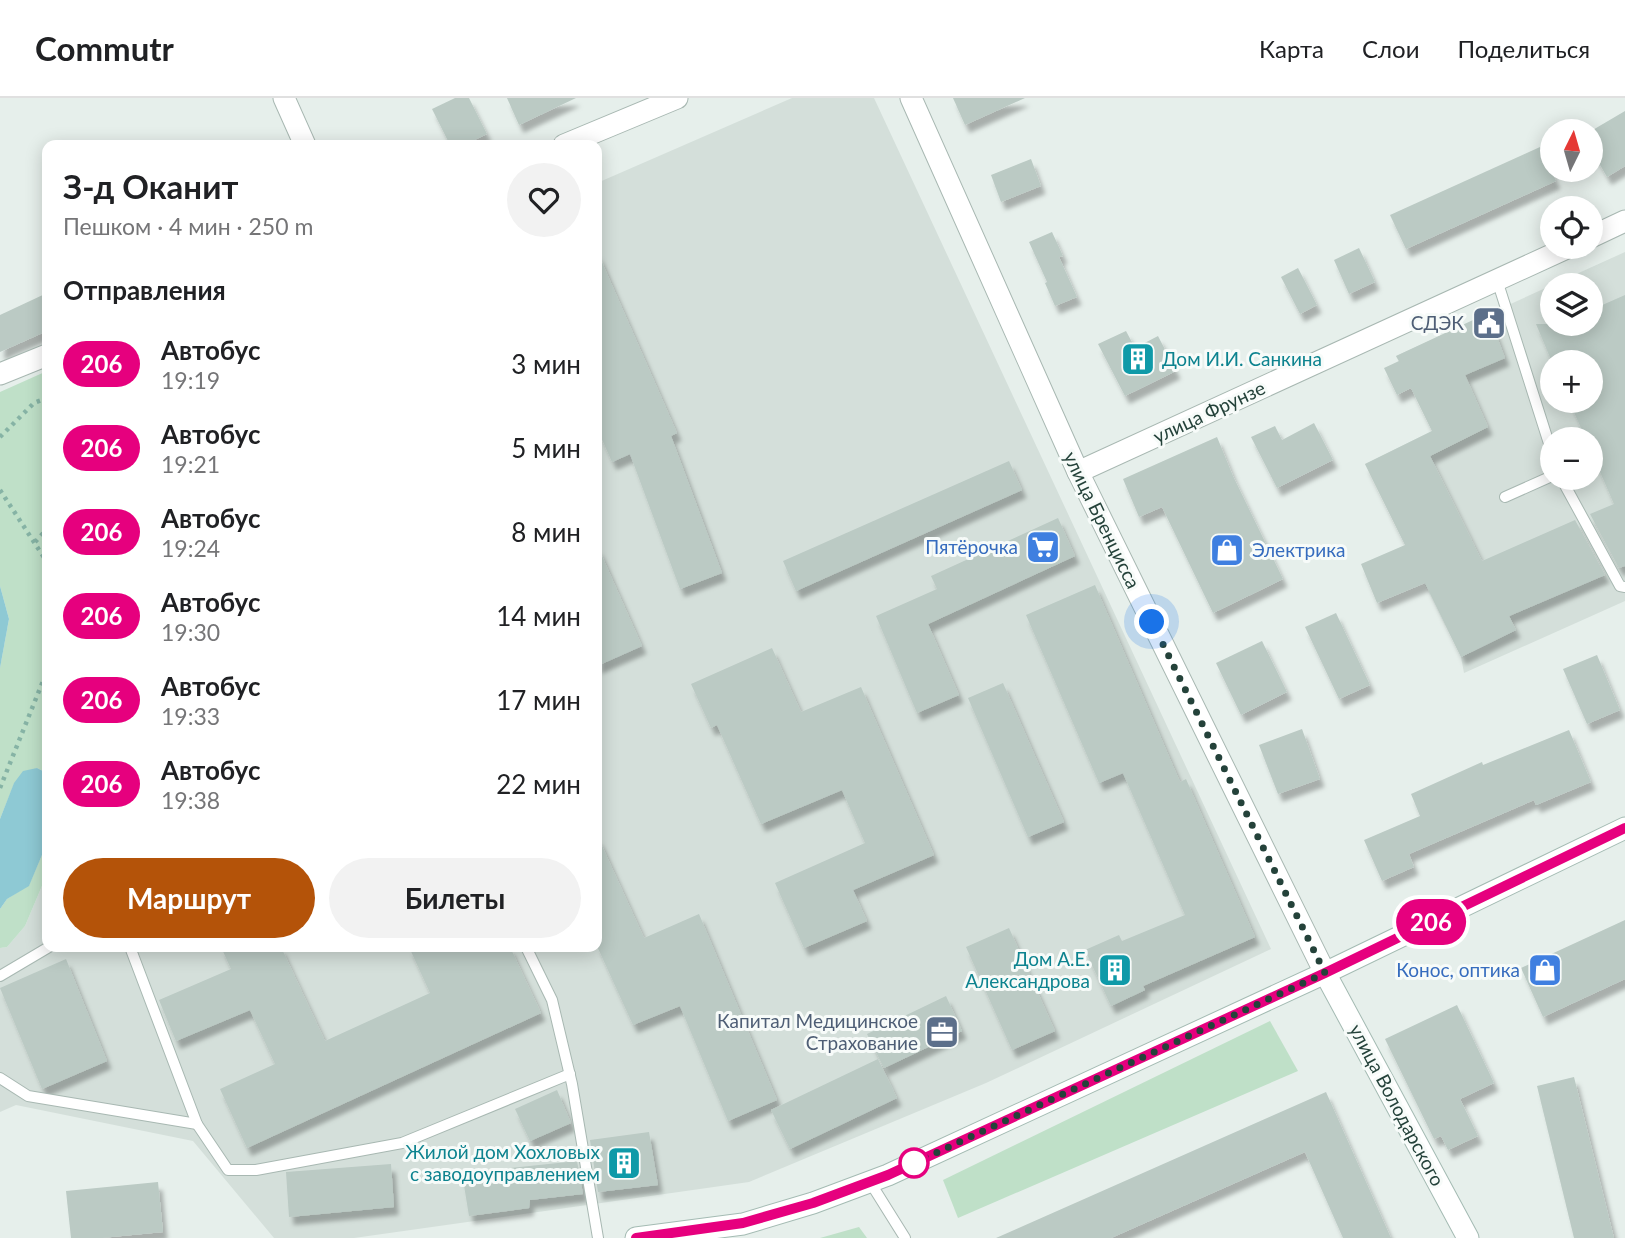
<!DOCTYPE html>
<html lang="ru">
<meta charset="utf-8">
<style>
body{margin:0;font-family:Lato,sans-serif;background:#f2f2f2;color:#202124;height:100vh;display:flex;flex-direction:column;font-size:26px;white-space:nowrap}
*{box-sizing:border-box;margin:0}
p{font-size:23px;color:#757577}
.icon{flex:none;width:38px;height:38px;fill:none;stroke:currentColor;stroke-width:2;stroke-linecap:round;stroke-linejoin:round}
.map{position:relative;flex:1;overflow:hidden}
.sheet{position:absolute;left:42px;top:42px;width:560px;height:812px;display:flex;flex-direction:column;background:#fff;border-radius:14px;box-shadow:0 4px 18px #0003}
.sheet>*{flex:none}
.badge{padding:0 14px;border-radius:23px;font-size:24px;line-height:46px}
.needle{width:46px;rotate:5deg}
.fabs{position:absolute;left:1540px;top:21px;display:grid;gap:14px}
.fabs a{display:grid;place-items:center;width:63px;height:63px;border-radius:50%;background:#fff;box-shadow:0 4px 18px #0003;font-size:35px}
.you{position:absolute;width:35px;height:35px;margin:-18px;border:5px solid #fff;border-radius:50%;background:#1a73e8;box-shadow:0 0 0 10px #1a73e833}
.map>.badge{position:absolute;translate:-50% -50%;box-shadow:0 0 0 4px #fff}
h2{padding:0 21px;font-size:26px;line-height:63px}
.round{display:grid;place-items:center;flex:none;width:74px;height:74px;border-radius:37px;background:#f2f2f2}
.head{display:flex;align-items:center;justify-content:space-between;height:119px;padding:0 21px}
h1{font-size:33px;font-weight:700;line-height:52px}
.button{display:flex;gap:14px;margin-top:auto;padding:14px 21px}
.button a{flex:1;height:80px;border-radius:42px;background:#b45309;color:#fff;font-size:28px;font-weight:700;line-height:80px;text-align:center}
.button a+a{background:#f2f2f2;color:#202124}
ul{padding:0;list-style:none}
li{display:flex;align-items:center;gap:21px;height:84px;padding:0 21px}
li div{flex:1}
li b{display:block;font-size:26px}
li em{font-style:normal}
li .badge{min-width:77px;font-weight:700;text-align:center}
header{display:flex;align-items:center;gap:42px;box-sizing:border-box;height:98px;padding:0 35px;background:#fff;border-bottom:2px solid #e0e0e0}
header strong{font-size:33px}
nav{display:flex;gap:38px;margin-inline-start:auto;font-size:24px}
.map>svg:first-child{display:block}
</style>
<header>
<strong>Commutr</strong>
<nav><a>Карта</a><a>Слои</a><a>Поделиться</a></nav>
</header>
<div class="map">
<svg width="1625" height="1140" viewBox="0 0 1625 1140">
<defs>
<filter id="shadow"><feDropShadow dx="4.5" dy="8" stdDeviation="2" flood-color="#0004"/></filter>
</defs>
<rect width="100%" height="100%" fill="#e6efeb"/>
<g fill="#d4dfda" fill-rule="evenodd">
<path d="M792,0H874L1271,851L986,985L749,1084L354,1140H274L193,1043L16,1007L0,1014V850L7,849L25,828L47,776V849H597V85Z"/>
<path d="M1625,154V503L1464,575L1461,559L1365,366L1432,333L1396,258ZM1552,187H1591V226H1552ZM1552,264H1591V303H1552ZM1552,341H1591V380H1552Z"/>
</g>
<g fill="#bfe0c8">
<path d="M47,273V675L37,670L14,686L0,721V570L9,521L0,488V294Z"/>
<path d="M47,745V776L25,828L7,849L0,850V811L7,801L29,787Z"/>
<path d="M1270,923L1298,973L958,1120L943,1082Z"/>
<path d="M859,1129L867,1140H820Z"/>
</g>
<g fill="#8ec9d4">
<path d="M0,488L9,521L0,570Z"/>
<path d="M37,670L47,675V745L29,788L7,801L0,811V721L14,685L23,673Z"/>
</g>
<g fill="#bbcac4" filter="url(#shadow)">
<path d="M455,0H469L487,36L464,47H450L432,11Z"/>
<path d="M507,0H576L519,27Z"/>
<path d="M953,0H1025L965,27Z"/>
<path d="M1625,13V68L1607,79L1591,51V33Z"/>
<path d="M1540,49L1556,83L1406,151L1390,117Z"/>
<path d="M1031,61L1041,88L1001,104L991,77Z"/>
<path d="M1052,134L1063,158L1059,159L1077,199L1055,208L1045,185L1047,184L1029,144Z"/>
<path d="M1359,150L1375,184L1349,196L1334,162Z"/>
<path d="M597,153L677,335L671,338L722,475L680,491L630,356L612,364L597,330Z"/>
<path d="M1298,170L1317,207L1300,216L1281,179Z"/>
<path d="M47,195V233L0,254V217Z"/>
<path d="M1625,197V468L1619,470L1590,416L1614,406L1591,353V341H1586L1569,303H1591V264H1552L1536,226H1591V212Z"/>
<path d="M1488,215L1505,260L1465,277L1488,329L1430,358L1482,463L1575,422L1605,477L1509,518L1516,532L1461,559L1425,485L1377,505L1361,466L1405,447L1365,366L1432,333L1411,290L1397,297L1384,270L1399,263L1396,258Z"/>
<path d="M1126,233L1135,250L1158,238L1176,273L1125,298L1098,246Z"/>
<path d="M1314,325L1333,362L1277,390L1251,339L1275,328L1282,342Z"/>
<path d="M1217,339L1233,378L1283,481L1213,515L1162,409L1139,419L1123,381Z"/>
<path d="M1009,363L1022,392L796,493L783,463Z"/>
<path d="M1058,420L1075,458L928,526L959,597L917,615L876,518L937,491L931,478Z"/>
<path d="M597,447L642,548L597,568Z"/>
<path d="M1095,487L1180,684L1186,681L1255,839L1143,888L1145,892L1111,908L1085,852L1119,837L1122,843L1185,817L1123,675L1099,685L1026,517Z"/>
<path d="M1336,515L1370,587L1339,601L1305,529Z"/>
<path d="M1262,543L1287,594L1241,617L1216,565Z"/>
<path d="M772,550L801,614L861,589L934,757L853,792L867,823L804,850L775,785L865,745L842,692L761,726L717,627L711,630L691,586Z"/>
<path d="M1597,557L1620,612L1587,626L1563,571Z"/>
<path d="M1003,585L1064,724L1028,739L968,600Z"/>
<path d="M1302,631L1320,681L1278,696L1259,647Z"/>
<path d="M1569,632L1591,684L1536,707L1534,702L1409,756L1414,769L1382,783L1364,742L1420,718L1411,696L1482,664L1483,667Z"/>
<path d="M597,737L644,840L699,816L777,1002L728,1023L680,908L633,927L597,848Z"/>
<path d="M1625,822V881L1543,919L1521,870Z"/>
<path d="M1009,830L1055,933L1012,952L966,849Z"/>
<path d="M221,849H281L325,943L430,895L409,849H510L541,915L247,1050L220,991L275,966L250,912L176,943L159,902L231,871Z"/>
<path d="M66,861L107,963L42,991L0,890Z"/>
<path d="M946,898L962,933L884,970L867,936Z"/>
<path d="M1457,907L1494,985L1460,1001L1478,1038L1448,1052L1441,1038L1434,1041L1385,941Z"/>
<path d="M878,961L897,1000L790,1051L771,1012Z"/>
<path d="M1574,979L1614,1140H1574L1537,988Z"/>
<path d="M557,992L571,1025L530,1043L515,1011Z"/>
<path d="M1326,994L1391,1140H1343L1305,1054L1111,1140H996Z"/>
<path d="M649,1034L658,1087L598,1094L590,1042Z"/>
<path d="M577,1063L583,1096L530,1102L529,1110L469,1118L462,1075Z"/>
<path d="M391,1066L394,1109L289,1119L286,1074Z"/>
<path d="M158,1084L163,1134L101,1140H71L66,1093Z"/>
</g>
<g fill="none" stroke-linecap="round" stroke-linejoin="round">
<g stroke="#a8b8b2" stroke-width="12">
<g id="lane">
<path d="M1497,182L1552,355"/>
<path d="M1561,380L1620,488L1625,489"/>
<path d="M1505,399L1552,378"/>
<path d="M130,849L197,1026L228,1072H256L402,1045L570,976"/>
<path d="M526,849L552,902L572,986L598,1140"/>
<path d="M0,878L49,849"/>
<path d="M0,980L28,998L197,1026"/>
<path d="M870,1084L905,1140"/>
</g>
</g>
<g stroke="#a8b8b2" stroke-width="23">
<g id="street">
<path d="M284,0L305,47"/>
<path d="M911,0L1078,374L1325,875"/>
<path d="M564,47L677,0"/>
<path d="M1591,139L1625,123"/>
<path d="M0,276L47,257"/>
<path d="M1078,374L1569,149"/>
</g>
</g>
<g stroke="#a4bbb3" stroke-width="23">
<g id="secondary">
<path d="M1325,875L1468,1140"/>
<path d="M636,1140L743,1126L813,1105L888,1077L1325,875L1625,730"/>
</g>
</g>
<g stroke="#86b3a5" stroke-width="4.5" stroke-dasharray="3.5 5" stroke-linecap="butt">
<path d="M0,339L34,305L47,300"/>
<path d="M0,392L47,464"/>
<path d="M35,444L47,431"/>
<path d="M0,690L47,573"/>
</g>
<use href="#lane" stroke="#fff" stroke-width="10"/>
<use href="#street" stroke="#fff" stroke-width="21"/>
<use href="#secondary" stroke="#fff" stroke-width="21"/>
</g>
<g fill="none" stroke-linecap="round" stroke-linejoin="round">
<g stroke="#fff" stroke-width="16">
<path id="line" d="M636,1140L743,1125L813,1105L888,1077L1325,875L1625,730"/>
</g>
<use href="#line" stroke="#e6007e" stroke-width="10"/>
<path stroke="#24423a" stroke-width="7" stroke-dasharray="0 12.6" d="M914,1065L1325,875L1152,524"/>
</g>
<defs>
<g id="civic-square" transform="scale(1.75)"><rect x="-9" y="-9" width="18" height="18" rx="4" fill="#5c6f8a" stroke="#f7fbf9"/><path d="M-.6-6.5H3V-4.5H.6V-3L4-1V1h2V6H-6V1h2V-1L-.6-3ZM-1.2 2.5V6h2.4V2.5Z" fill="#fff"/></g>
<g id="building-square" transform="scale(1.75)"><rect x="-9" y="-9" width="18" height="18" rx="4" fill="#0f9aa8" stroke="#f7fbf9"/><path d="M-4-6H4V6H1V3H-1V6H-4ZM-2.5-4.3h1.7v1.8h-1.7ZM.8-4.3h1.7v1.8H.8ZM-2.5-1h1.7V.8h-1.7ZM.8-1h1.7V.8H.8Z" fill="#fff"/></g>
<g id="supermarket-square" transform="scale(1.75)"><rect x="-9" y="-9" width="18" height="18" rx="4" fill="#3f7fe0" stroke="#f7fbf9"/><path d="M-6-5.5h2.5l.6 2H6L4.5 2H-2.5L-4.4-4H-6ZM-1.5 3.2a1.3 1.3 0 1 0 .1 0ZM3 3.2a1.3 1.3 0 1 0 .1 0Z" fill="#fff"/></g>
<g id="shop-square" transform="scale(1.75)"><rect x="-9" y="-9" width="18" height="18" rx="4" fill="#3f7fe0" stroke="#f7fbf9"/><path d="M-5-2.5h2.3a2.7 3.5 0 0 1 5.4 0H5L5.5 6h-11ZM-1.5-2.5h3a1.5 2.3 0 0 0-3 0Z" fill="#fff"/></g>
<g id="office-square" transform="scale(1.75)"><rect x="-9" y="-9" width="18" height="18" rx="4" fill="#5c6f8a" stroke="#f7fbf9"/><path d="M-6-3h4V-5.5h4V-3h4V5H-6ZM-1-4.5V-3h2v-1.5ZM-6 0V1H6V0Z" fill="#fff"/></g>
</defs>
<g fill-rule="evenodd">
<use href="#civic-square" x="1489" y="225"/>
<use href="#building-square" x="1138" y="261"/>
<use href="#supermarket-square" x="1043" y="449"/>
<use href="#shop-square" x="1227" y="452"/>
<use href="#building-square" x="1115" y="872"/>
<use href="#shop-square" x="1545" y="872"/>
<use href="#office-square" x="942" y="934"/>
<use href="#building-square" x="624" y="1065"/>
</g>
<circle fill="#fff" stroke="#e6007e" stroke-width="3.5" cx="914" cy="1065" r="14"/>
<g text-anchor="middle" stroke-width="6" stroke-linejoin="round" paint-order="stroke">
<g font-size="19" fill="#4e5e75" stroke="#f7fbf9" text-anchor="end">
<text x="1464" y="232">СДЭК</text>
<text x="918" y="930">Капитал Медицинское<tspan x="918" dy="22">Страхование</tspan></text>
</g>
<g font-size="19" fill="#0d838f" stroke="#f7fbf9" text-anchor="end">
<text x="1162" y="268" text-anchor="start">Дом И.И. Санкина</text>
<text x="1090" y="868">Дом А.Е.<tspan x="1090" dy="22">Александрова</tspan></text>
<text x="600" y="1061">Жилой дом Хохловых<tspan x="600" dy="22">с заводоуправлением</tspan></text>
</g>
<g font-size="19" fill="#24423a" stroke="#f7fbf9">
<text transform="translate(1209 314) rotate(-25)" y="7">улица Фрунзе</text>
<text transform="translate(1102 422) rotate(64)" y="7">улица Бренцисса</text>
<text transform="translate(1397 1007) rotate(62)" y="7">улица Володарского</text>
</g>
<g font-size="19" fill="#366cbe" stroke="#f7fbf9" text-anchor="end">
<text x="1018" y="456">Пятёрочка</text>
<text x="1252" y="459" text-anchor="start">Электрика</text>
<text x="1520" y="879">Конос, оптика</text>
</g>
</g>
</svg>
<div class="fabs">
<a><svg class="needle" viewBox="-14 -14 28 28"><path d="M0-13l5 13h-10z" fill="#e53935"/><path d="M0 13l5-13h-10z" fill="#757577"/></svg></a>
<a><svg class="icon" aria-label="locate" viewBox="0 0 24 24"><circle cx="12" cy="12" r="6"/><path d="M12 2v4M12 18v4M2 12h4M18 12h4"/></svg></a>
<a><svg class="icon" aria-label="layers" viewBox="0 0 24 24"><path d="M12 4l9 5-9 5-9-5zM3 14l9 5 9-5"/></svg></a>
<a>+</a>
<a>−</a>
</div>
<div class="you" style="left:1152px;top:524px"></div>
<b class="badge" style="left:1431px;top:824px;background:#e6007e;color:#fff">206</b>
<section class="sheet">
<div class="head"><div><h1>З-д Оканит</h1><p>Пешком · 4 мин · 250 m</p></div><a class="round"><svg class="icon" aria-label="heart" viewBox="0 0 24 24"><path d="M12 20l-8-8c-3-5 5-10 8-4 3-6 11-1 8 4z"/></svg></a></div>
<h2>Отправления</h2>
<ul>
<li><span class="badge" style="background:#e6007e;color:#fff">206</span><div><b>Автобус</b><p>19:19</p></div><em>3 мин</em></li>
<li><span class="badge" style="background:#e6007e;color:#fff">206</span><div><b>Автобус</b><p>19:21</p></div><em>5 мин</em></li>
<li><span class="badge" style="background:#e6007e;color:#fff">206</span><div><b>Автобус</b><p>19:24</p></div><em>8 мин</em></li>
<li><span class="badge" style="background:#e6007e;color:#fff">206</span><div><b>Автобус</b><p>19:30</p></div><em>14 мин</em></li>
<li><span class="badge" style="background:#e6007e;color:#fff">206</span><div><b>Автобус</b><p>19:33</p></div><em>17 мин</em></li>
<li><span class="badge" style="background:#e6007e;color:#fff">206</span><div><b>Автобус</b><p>19:38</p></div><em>22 мин</em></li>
</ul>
<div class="button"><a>Маршрут</a><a>Билеты</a></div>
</section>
</div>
